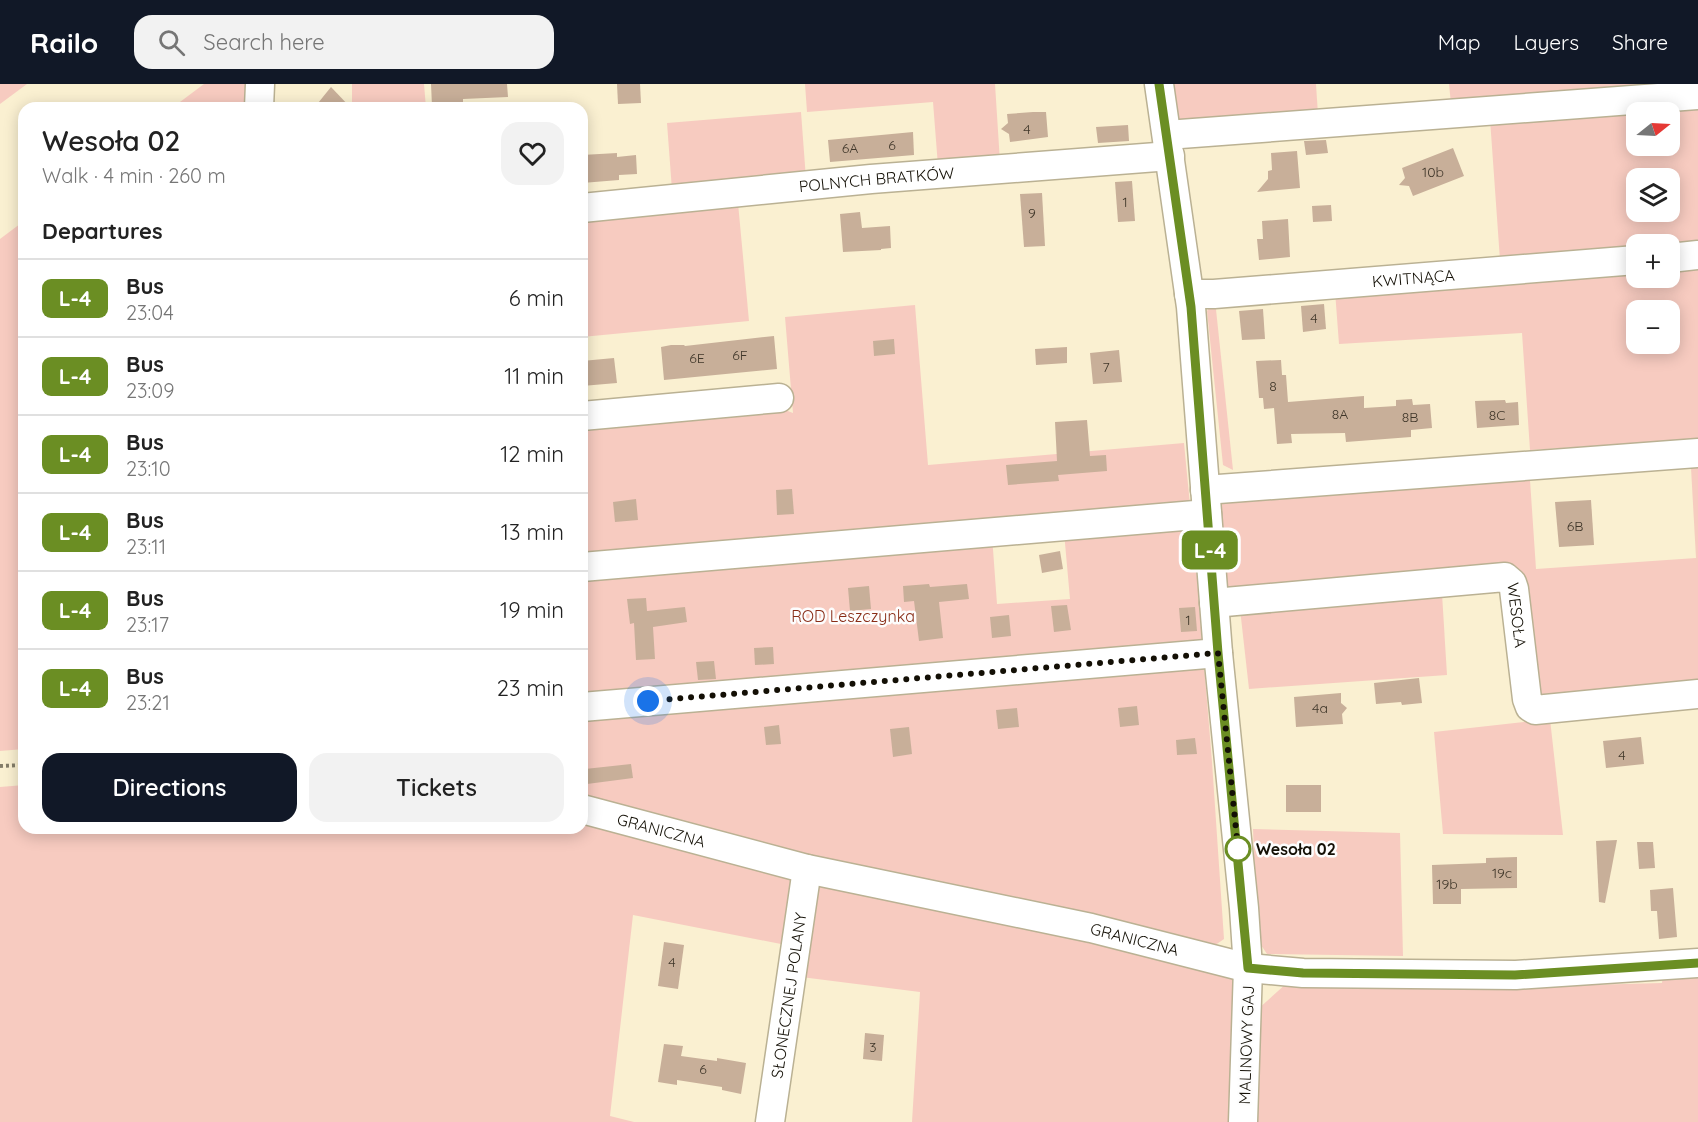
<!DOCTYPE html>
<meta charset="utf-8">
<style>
body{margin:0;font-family:Quicksand,sans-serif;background:#f2f2f2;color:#222;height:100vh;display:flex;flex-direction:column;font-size:22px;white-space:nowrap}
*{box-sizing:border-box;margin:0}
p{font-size:20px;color:#767676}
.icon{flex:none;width:33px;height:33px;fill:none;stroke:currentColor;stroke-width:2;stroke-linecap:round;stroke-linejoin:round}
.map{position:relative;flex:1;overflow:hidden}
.side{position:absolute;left:18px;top:18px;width:570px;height:732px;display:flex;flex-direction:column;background:#fff;border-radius:18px;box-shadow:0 3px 15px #0003}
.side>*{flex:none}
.badge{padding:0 12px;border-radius:9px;font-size:21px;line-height:39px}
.needle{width:39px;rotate:72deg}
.buttons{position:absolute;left:1626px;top:18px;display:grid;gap:12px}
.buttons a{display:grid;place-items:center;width:54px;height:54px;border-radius:12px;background:#fff;box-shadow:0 3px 15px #0003;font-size:30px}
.you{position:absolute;width:30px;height:30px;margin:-15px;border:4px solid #fff;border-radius:50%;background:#1a73e8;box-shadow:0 0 0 9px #1a73e833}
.map>.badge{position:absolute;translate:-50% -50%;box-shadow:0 0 0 3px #fff}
h2{padding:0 24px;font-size:22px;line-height:54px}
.round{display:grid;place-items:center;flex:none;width:63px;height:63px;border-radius:18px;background:#f2f2f2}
.summary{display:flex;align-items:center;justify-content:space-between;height:102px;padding:0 24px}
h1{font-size:28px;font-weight:600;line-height:45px}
.button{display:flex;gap:12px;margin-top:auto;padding:12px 24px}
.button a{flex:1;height:69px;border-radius:18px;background:#111827;color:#fff;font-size:24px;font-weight:600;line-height:69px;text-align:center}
.button a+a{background:#f2f2f2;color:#222}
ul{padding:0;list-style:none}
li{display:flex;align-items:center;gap:18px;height:78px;padding:0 24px;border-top:2px solid #e0e0e0}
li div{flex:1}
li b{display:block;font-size:22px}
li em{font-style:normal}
li .badge{min-width:66px;font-weight:700;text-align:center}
header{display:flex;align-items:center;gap:36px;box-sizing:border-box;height:84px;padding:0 30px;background:#111827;color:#fff}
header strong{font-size:28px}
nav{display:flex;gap:33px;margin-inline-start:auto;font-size:21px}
.search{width:420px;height:54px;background:#f2f2f2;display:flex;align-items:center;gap:15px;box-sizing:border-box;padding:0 21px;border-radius:18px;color:#767676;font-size:22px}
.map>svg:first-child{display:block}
</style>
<header>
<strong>Railo</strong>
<div class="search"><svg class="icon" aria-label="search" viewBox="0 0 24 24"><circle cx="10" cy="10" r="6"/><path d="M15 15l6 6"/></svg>Search here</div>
<nav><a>Map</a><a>Layers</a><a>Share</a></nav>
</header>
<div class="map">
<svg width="1698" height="1038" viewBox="0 0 1698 1038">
<rect width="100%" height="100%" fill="#faf0d1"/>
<g fill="#f7cbc0" fill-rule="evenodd">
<path d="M0,0H27L0,20Z"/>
<path d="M204,0H249L248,24H172Z"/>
<path d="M352,0H424L426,24H352Z"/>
<path d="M805,0H995L1000,78L938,82L933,18L807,28Z"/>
<path d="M1169,0H1316L1318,31L1184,41L1173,34Z"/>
<path d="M1449,0H1687L1451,20Z"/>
<path d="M1698,19V159L1636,160V164L1500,176L1490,35ZM1636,28H1670V62H1636ZM1636,94H1670V128H1636Z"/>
<path d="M801,28L806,95L672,106L667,39Z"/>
<path d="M738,119L749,237L582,253V132Z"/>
<path d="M24,137V665L0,667V155Z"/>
<path d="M1698,179V355L1530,366L1522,249L1339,260L1335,207L1636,184V194H1670V181ZM1636,226H1670V260H1636Z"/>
<path d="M1215,216L1233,386L1223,381L1207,227Z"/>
<path d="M915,221L928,381L1184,359L1190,421L991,438L997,520L1070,515L1064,448L1190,438L1193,446L1212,678L1224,855L1211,864L964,812L582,716V342L777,323L793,329L785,233Z"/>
<path d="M1691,384H1698V600L1539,618L1521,487L1227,505L1221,419L1530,396L1536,485L1696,474Z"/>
<path d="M1442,510L1447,591L1249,605L1240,525Z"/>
<path d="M1550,635L1563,751L1443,750L1434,648Z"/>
<path d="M24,701V744H582V735L791,795L793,811L786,861L633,831L610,1032L634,1038H0V703Z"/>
<path d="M1253,745L1400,749L1403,872L1267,870L1257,855Z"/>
<path d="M820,801L958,821L1236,891L1230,1038H912L920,908L801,893L812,807Z"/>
<path d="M1698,888V1038H1253L1257,926L1288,898L1510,903L1662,899L1663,889Z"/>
</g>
<g fill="#c8af99">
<path d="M431,0H507L508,13L463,15V20L432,22Z"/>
<path d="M617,0H640L641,19L618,20Z"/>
<path d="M331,3L351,24H314Z"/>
<path d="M1033,28H1046L1048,53L1010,58L1009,50L1001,45L1008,39L1007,30Z"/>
<path d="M1128,41L1129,57L1098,59L1096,43Z"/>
<path d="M913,48L914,71L830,78L828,56Z"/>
<path d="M1326,56L1328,69L1306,71L1304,57Z"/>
<path d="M1453,64L1464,92L1413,112L1409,102L1399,101L1405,94L1402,84Z"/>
<path d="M1297,67L1300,104L1257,108L1268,95V87L1272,86L1271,69Z"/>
<path d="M617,69V73L636,71L637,90L619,91V96L582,99V71Z"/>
<path d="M1132,97L1135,137L1118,138L1115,98Z"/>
<path d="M1042,109L1045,162L1024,163L1020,110Z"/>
<path d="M1331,121L1332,137L1313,138L1312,122Z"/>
<path d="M860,128L862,144L890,142L891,164L881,165V166L843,168L840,130Z"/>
<path d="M1288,135L1290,173L1259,176L1257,155H1263L1262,137Z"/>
<path d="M1324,220L1326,245L1303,248L1301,222Z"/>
<path d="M1263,225L1265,255L1242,256L1239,227Z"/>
<path d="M774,252L777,285L664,296L661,263L671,261H684L685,262Z"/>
<path d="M894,255L895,270L874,272L873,257Z"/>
<path d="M1067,263V279L1036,281L1035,265Z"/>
<path d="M1119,266L1122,298L1093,300L1090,269Z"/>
<path d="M614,274L617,299L582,302V277Z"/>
<path d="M1281,276L1282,291H1286L1288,318L1364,312V324L1396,322V316L1412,315L1413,321L1430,320L1432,344L1411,346V353L1346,358L1345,349L1291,350L1292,359L1277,360L1274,324L1264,325L1263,314H1259L1256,277Z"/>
<path d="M1505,316L1506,319L1518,318L1519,341L1477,344L1475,317Z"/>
<path d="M1087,336L1090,372L1106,371L1107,387L1058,391L1059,397L1008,401L1006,381L1057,377L1055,338Z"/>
<path d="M792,405L794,430L777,431L776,406Z"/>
<path d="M636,415L638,436L615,438L613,418Z"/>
<path d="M1591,416L1594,461L1559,463L1555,418Z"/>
<path d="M1060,467L1063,485L1042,489L1039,471Z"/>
<path d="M929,500L930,503L967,500L969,515L939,518L943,554L919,557L914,517L904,518L903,502Z"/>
<path d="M869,502L871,525L850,527L848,504Z"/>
<path d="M646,514L647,527L685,523L687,538L653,543L655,575L636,576L634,539L630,540L627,515Z"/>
<path d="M1067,521L1071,546L1054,548L1051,522Z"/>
<path d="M1195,523L1197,547L1181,548L1179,524Z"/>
<path d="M1009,531L1011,552L992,554L990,533Z"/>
<path d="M773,563L774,580L755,581L754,564Z"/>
<path d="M714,577L716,595L698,596L696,578Z"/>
<path d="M1419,594L1422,619L1402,621L1401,618L1376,620L1374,599Z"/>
<path d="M1341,609V619L1347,624L1342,630L1343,640L1296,643L1294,613Z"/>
<path d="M1137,622L1139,641L1120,643L1118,624Z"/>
<path d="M1017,624L1019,643L998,645L996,626Z"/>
<path d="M779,641L781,660L766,661L764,643Z"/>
<path d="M909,643L912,670L893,673L890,645Z"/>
<path d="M1641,653L1644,680L1606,684L1603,657Z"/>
<path d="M1195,654L1197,670L1177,671L1176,656Z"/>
<path d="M631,680L633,694L587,700L585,685Z"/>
<rect x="1286" y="701" width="35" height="27"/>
<path d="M1617,756L1605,819L1599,818L1596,757Z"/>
<path d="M1637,758H1653L1655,784L1639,785Z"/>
<path d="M1517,773V804L1461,805V820H1433L1432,781L1486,779V774Z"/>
<path d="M1673,804L1677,853L1659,855L1657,827H1651L1650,806Z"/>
<path d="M664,858L684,861L678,905L658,902Z"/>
<path d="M865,949L884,951L882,977L863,975Z"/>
<path d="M664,960L683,962L681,972L717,977V974L746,979L741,1010L722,1006V1003L677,996V1001L658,998Z"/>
</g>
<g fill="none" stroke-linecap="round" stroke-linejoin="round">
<g stroke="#bab193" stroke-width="31">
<g id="minor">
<path d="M1159,0L1191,223L1218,569L1244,824L1248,884L1243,1038"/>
<path d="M259,24L260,0"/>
<path d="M1167,51L1698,11"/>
<path id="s1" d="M582,124L871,95L1170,72"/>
<path d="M1670,174L1698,171"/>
<path id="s2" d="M1189,210H1214L1636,176"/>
<path d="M582,332L779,314"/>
<path d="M1205,406L1698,369"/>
<path d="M582,483L1207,430"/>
<path id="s3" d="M1214,519L1505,493L1512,499L1514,505L1527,615L1530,623L1535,626L1698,610"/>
<path d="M582,623L1218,569"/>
<path id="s4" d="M582,725L807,785L1091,844L1248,884L1303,889L1516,891L1698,879"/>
<path id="s5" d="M770,1038L807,785"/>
</g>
</g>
<path stroke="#837c68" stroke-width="4" stroke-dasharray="3 3" stroke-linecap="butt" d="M0,682L24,681"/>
<use href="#minor" stroke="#fff" stroke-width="28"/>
</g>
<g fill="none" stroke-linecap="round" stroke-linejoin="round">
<g stroke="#fff" stroke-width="14">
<path id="line" d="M1159,0L1191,223L1218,569L1248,884L1303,889L1515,891L1698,879"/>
</g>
<use href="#line" stroke="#6b8e23" stroke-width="9"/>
<path stroke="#130f05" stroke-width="6" stroke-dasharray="0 10.8" d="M648,617L1218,569L1238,765"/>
</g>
<circle fill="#fff" stroke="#6b8e23" stroke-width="3" cx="1238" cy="765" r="12"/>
<g text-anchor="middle" stroke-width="5" stroke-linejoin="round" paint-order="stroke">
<g font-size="14" fill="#40372a">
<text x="1027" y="50">4</text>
<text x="892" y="66">6</text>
<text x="850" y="69">6A</text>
<text x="1433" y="93">10b</text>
<text x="1125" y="123">1</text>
<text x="1032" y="134">9</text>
<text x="1314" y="239">4</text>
<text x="740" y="276">6F</text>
<text x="697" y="279">6E</text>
<text x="1106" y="288">7</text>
<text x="1273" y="307">8</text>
<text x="1340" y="335">8A</text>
<text x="1497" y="336">8C</text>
<text x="1410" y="338">8B</text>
<text x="1575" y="447">6B</text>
<text x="1188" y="541">1</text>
<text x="1320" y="629">4a</text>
<text x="1622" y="676">4</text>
<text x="1502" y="794">19c</text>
<text x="1447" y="805">19b</text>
<text x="672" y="883">4</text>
<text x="873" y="968">3</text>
<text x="703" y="990">6</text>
</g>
<g font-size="16" fill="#130f05" stroke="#fdfdfd">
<text dy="6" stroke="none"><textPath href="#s1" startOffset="296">POLNYCH BRATKÓW</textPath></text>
<text dy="6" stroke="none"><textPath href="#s2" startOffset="225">KWITNĄCA</textPath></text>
<text dy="6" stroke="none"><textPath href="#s3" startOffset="334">WESOŁA</textPath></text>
<text dy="6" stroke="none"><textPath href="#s4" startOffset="82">GRANICZNA</textPath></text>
<text dy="6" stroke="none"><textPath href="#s4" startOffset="568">GRANICZNA</textPath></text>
<text dy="6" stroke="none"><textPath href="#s5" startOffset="128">SŁONECZNEJ POLANY</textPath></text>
<text transform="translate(1246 961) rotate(-88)" y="6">MALINOWY GAJ</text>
</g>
<g font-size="16" fill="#892d17" stroke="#fdfdfd">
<text x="853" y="538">ROD Leszczynka</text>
</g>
<g font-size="16" font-weight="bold" fill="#130f05" stroke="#fdfdfd" text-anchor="start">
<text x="1256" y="771">Wesoła 02</text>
</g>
</g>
</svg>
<div class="buttons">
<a><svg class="needle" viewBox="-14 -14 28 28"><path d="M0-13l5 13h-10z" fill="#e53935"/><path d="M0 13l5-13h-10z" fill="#767676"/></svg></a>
<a><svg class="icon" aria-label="layers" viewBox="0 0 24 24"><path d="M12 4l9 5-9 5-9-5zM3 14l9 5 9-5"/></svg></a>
<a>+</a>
<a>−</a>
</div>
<div class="you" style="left:648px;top:617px"></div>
<b class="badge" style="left:1210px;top:466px;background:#6b8e23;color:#fff">L-4</b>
<section class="side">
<div class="summary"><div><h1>Wesoła 02</h1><p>Walk · 4 min · 260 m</p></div><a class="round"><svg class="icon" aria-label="heart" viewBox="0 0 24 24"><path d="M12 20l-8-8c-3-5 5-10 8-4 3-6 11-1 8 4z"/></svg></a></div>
<h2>Departures</h2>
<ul>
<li><span class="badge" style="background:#6b8e23;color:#fff">L-4</span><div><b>Bus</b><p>23:04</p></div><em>6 min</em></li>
<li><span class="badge" style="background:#6b8e23;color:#fff">L-4</span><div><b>Bus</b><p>23:09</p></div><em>11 min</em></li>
<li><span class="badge" style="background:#6b8e23;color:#fff">L-4</span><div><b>Bus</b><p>23:10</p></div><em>12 min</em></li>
<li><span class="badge" style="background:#6b8e23;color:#fff">L-4</span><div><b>Bus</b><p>23:11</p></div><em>13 min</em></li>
<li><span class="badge" style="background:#6b8e23;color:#fff">L-4</span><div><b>Bus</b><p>23:17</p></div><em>19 min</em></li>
<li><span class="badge" style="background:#6b8e23;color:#fff">L-4</span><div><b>Bus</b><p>23:21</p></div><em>23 min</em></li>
</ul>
<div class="button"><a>Directions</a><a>Tickets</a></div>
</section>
</div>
